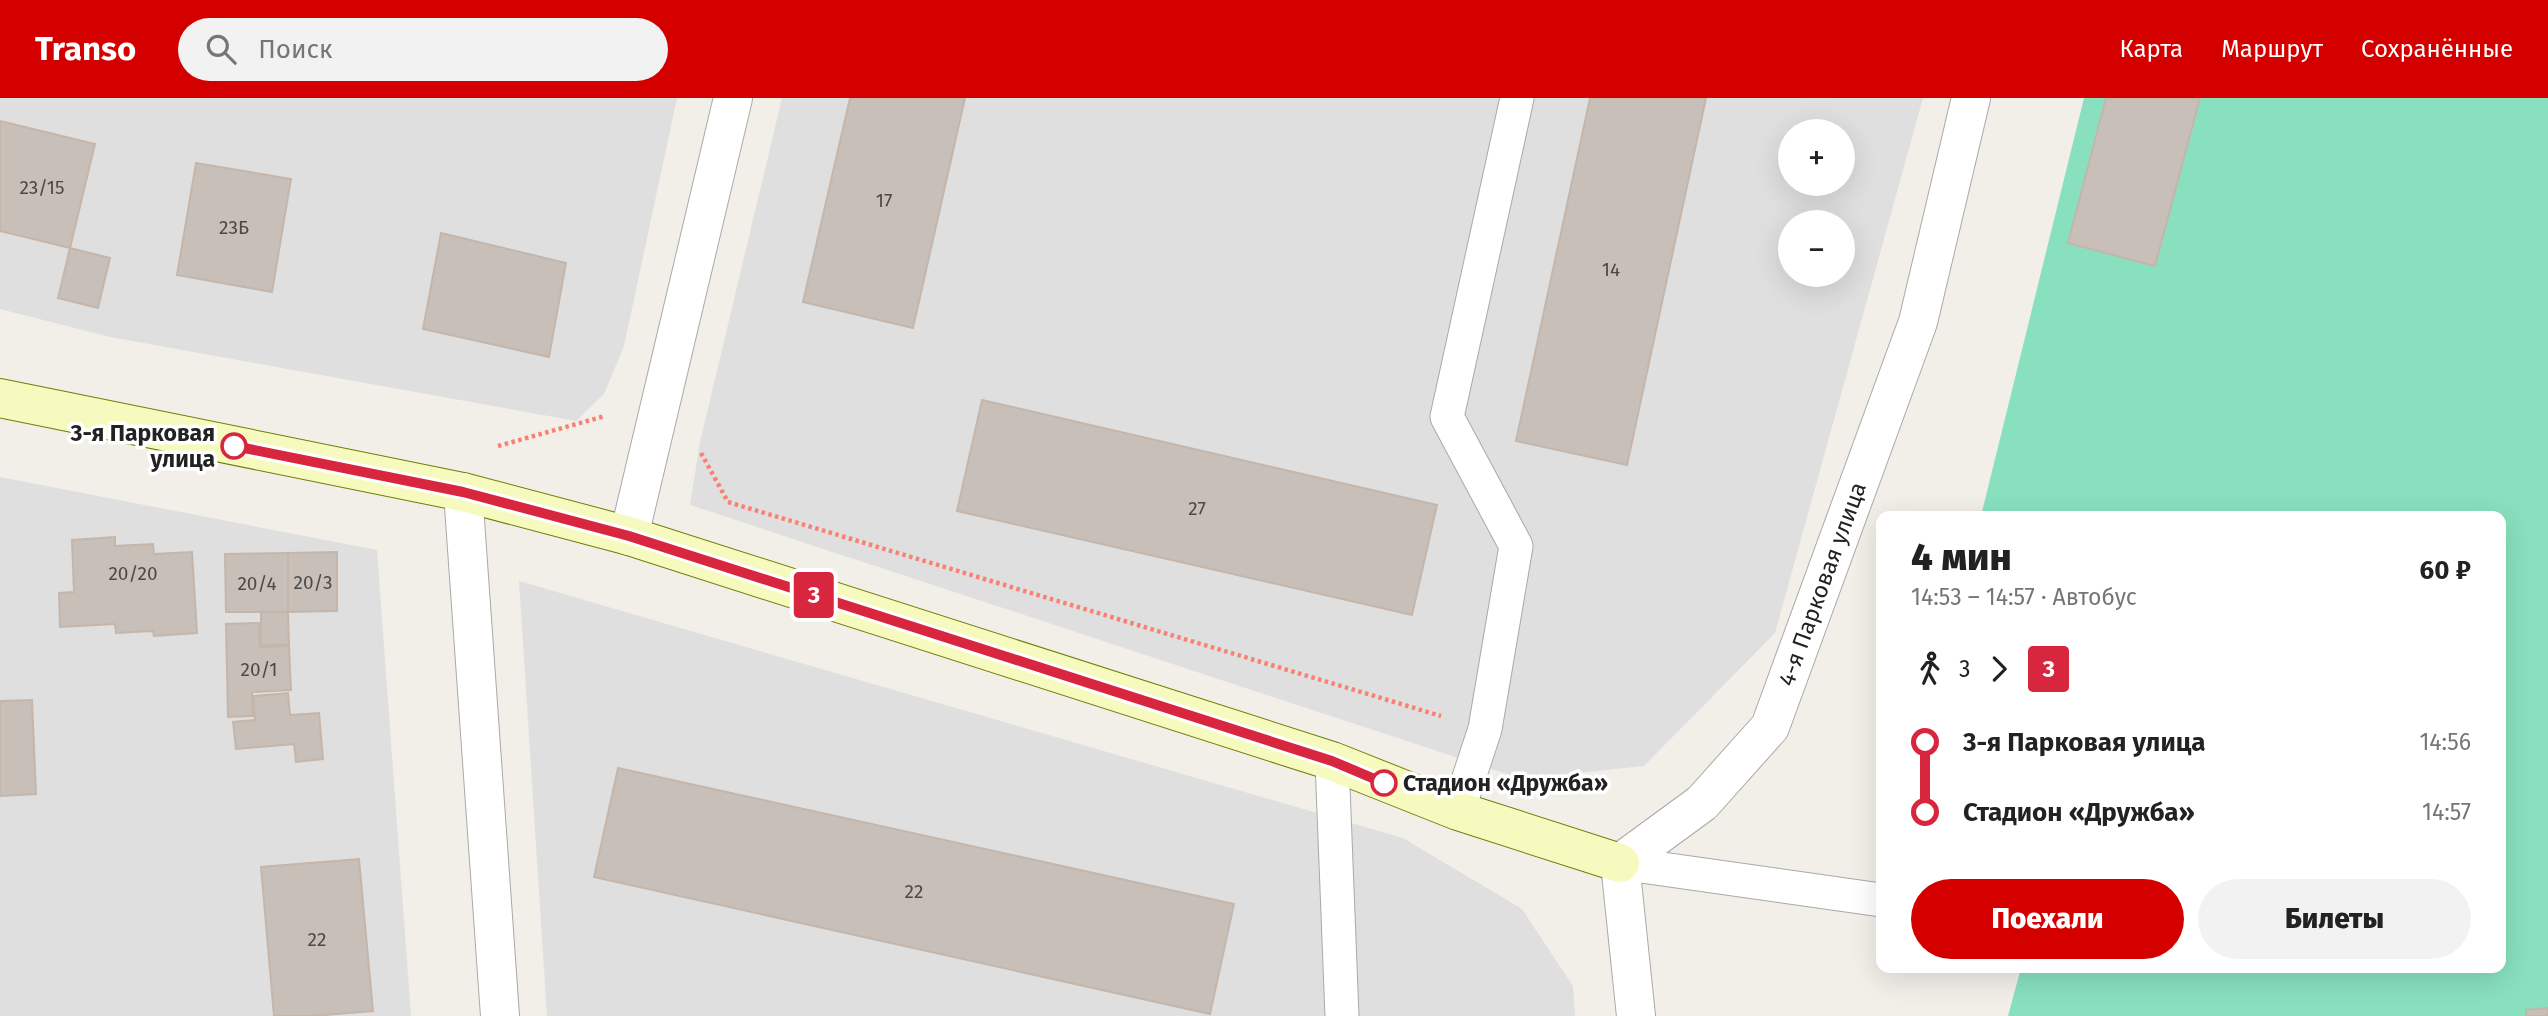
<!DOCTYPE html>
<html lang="ru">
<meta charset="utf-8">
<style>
body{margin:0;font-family:"Fira Sans",sans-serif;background:#f2f2f2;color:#222;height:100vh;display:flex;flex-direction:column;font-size:26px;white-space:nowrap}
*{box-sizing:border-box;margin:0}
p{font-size:23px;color:#767676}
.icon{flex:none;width:38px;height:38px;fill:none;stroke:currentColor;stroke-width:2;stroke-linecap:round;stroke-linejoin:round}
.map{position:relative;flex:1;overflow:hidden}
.sheet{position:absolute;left:1876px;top:413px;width:630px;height:462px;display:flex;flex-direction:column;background:#fff;border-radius:14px;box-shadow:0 7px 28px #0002}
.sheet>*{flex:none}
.badge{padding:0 14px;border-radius:5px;font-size:24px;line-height:46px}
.buttons{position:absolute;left:1778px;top:21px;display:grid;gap:14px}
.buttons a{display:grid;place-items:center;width:77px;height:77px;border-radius:50%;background:#fff;box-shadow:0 7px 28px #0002;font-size:35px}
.map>.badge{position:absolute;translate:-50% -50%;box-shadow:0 0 0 4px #fff}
.legs{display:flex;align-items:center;gap:10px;height:77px;padding:0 35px;font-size:23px}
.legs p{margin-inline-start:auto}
.summary{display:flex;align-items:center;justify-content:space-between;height:119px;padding:0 35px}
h1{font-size:38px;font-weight:800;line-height:52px}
.button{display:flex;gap:14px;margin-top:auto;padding:14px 35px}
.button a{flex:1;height:80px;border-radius:42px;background:#d40000;color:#fff;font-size:28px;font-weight:800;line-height:80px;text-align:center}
.button a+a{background:#f2f2f2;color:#222}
ul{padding:0 35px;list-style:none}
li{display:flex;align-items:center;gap:24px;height:70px;font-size:26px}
li i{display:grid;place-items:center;width:10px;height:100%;margin:0 9px;background:currentColor}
li i::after{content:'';width:18px;height:18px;margin:-9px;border:5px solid;border-radius:50%;background:#fff}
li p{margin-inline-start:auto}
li:first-child i{background:linear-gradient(#0000 50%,currentColor 0)}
li:last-child i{background:linear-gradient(currentColor 50%,#0000 0)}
header{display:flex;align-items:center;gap:42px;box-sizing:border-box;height:98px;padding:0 35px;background:#d40000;color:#fff}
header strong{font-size:33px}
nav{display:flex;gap:38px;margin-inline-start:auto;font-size:24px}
.search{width:490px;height:63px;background:#f2f2f2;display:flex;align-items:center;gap:18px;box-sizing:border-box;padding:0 24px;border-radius:38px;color:#767676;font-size:26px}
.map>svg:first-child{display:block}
</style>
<header>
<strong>Transo</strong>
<div class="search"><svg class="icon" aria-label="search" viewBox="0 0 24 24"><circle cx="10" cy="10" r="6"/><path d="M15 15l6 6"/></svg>Поиск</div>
<nav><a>Карта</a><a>Маршрут</a><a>Сохранённые</a></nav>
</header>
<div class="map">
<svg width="2548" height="918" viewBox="0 0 2548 918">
<rect width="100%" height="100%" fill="#f2efe9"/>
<g fill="#e0dfdf" fill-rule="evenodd">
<path d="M0,0H677L624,248L604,296L576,323L110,239L0,211Z"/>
<path d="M782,0H1923L1775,535L1644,668L1522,681L690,407L700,344ZM1790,33H1843V86H1790ZM1790,124H1843V177H1790Z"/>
<path d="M0,379L377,452L411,918H0Z"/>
<path d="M519,483L1403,740L1522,811L1573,888L1575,918H547Z"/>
</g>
<path fill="#88e0be" d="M2084,0H2548V918H2008L2021,870H2501V418H1981Z"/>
<g fill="#c7bfb8" stroke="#c4b6ab" stroke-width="2">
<path d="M850,0H965L913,230L803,204Z"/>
<path d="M1590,0H1706L1627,367L1516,343Z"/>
<path d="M2106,0H2200L2155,168L2068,145Z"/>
<path d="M0,23L95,46L70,150L0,133Z"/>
<path d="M196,65L291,81L272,194L177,177Z"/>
<path d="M441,135L566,165L549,259L423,231Z"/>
<path d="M70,150L110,160L98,210L58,200Z"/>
<path d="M982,302L1437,407L1412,517L957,413Z"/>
<path d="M115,439V448L153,446L154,456L192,454L197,535L154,538L153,533L116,535L115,526L60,529L59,495L74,494L72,442Z"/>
<path d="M337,454V513L288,514V455Z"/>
<path d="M288,455V514H226L225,456Z"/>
<path d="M261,514H288L289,547H261Z"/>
<path d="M259,525L260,549L289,548L291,592L252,594L253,618L228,619L226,526Z"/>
<path d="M288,595L290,617L319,615L323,661L296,664L294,646L236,651L233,624L255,622L253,598Z"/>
<path d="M32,602L36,696L0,698V603Z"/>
<path d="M618,670L1234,806L1210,916L594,779Z"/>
<path d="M359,761L373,913L312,918H274L261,769Z"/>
<path d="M2548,910V918H2526V912Z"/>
</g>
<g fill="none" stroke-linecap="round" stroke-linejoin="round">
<g stroke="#a9a9a9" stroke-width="35">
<g id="lane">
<path d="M1332,663L1342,918"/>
<path d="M1458,713L1485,631L1516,448L1447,319L1517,0"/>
<path d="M1620,765L1881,802"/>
</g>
</g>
<g stroke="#a9a9a9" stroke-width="40">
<g id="street">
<path d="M463,394L500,918"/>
<path d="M629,438L733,0"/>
<path d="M1636,918L1620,765L1702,705L1770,629L1918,224L1971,0"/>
</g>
</g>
<g stroke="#707d05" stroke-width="40">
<path id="secondary" d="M0,300L463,394L629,438L1332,663L1458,713L1620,765"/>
</g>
<g stroke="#fa8072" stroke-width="4.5" stroke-dasharray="3.5 3.5" stroke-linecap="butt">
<path d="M498,348L605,318"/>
<path d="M701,355L728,404L1441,618"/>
</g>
<use href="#lane" stroke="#fff" stroke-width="33"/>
<use href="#street" stroke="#fff" stroke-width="38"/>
<use href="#secondary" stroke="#f7fabf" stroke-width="38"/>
</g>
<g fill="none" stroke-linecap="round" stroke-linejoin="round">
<g stroke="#fff" stroke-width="16">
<path id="line-1" d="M234,348L463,394L629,438L1332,663L1384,685"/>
</g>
<use href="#line-1" stroke="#d7263d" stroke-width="10"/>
</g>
<g fill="#fff" stroke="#d7263d" stroke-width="3.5">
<circle cx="234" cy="348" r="12"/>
<circle cx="1384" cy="685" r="12"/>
</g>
<g text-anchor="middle" stroke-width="7" stroke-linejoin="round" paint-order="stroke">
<g font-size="19" fill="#4b4948">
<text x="42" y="96">23/15</text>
<text x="884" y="109">17</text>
<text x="234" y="136">23Б</text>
<text x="1611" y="178">14</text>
<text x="1197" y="417">27</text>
<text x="133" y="482">20/20</text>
<text x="313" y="491">20/3</text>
<text x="257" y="492">20/4</text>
<text x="259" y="578">20/1</text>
<text x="914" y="800">22</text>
<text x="317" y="848">22</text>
</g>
<g font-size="23" font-weight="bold" fill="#222" stroke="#fff" text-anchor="end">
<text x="215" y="343">3-я Парковая<tspan x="215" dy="26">улица</tspan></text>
<text x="1403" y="693" text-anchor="start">Стадион «Дружба»</text>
</g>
<g font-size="23" fill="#222" stroke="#fff">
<text transform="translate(1822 486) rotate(-70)" y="8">4-я Парковая улица</text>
</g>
</g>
</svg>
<div class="buttons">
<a>+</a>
<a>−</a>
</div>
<b class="badge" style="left:814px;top:497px;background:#d7263d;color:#fff">3</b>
<section class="sheet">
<div class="summary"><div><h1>4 мин</h1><p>14:53 – 14:57 · Автобус</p></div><b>60 ₽</b></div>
<div class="legs"><svg class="icon" aria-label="walk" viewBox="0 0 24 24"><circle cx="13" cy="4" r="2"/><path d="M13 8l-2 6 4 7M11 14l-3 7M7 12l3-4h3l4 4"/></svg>3<svg class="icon" aria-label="forward" viewBox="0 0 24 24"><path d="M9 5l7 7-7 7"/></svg><b class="badge" style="background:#d7263d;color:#fff">3</b></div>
<ul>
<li><i style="color:#d7263d"></i><b>3-я Парковая улица</b><p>14:56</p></li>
<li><i style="color:#d7263d"></i><b>Стадион «Дружба»</b><p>14:57</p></li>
</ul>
<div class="button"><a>Поехали</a><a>Билеты</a></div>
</section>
</div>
